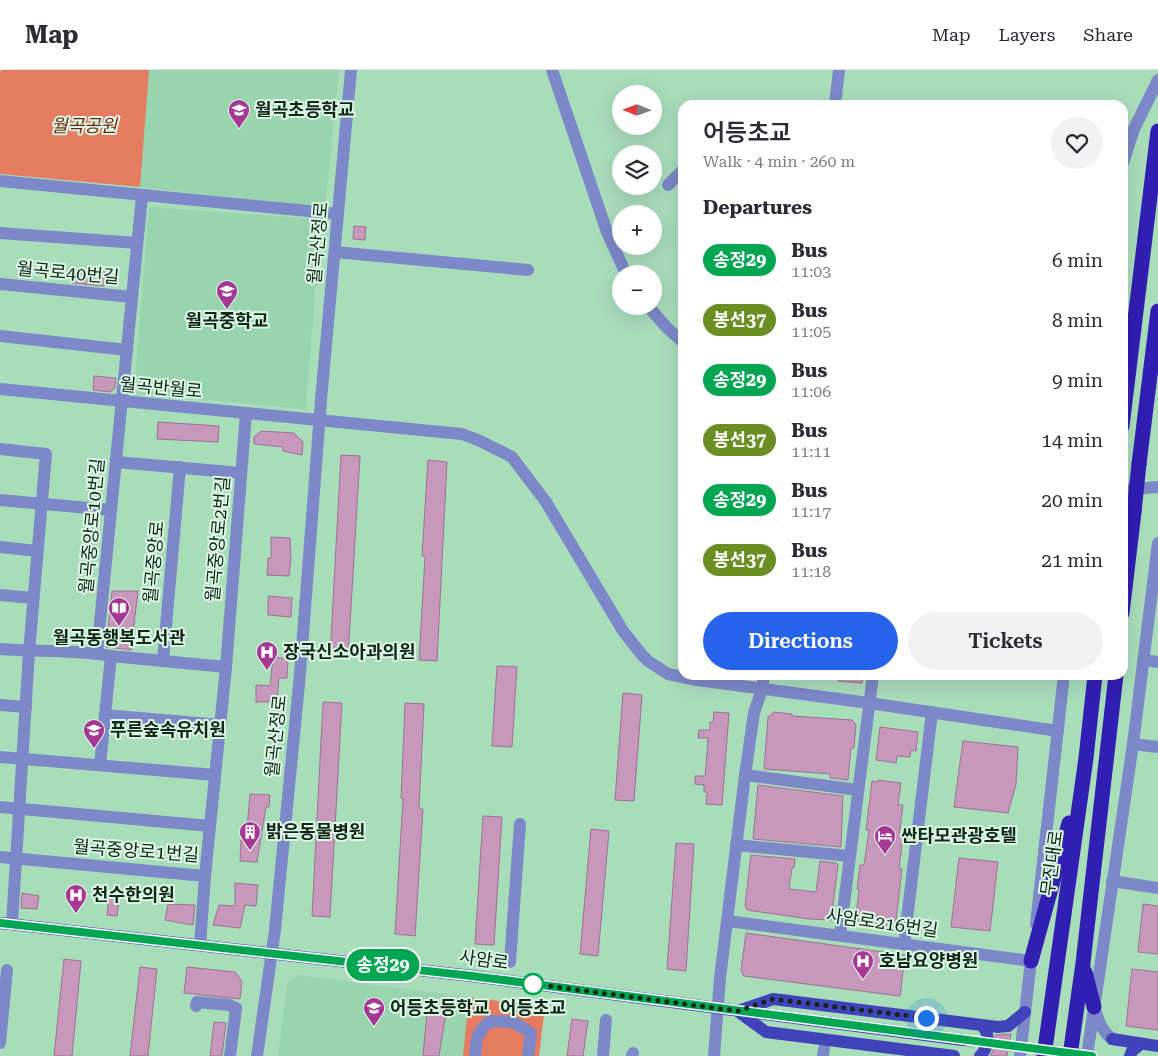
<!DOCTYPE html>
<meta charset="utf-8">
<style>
body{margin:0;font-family:"Roboto Serif","Noto Sans KR",serif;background:#f2f2f3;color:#2b2b33;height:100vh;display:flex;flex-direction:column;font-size:19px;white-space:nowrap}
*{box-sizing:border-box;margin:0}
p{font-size:16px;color:#7c7c81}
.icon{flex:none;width:28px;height:28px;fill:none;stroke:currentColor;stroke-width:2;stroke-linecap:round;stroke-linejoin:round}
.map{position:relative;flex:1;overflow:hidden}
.panel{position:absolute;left:678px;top:30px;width:450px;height:580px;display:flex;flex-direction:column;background:#fff;border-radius:15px;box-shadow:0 5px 20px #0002}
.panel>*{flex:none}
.badge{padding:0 10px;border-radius:16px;font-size:18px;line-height:32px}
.needle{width:32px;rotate:271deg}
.controls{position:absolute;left:612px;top:15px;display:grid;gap:10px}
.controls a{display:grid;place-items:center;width:50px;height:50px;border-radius:50%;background:#fff;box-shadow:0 5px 20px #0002;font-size:25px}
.you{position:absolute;width:25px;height:25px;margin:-12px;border:4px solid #fff;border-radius:50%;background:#1a73e8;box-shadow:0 0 0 8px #1a73e833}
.map>.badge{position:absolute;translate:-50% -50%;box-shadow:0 0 0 2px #fff}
h2{padding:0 25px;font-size:19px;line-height:45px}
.round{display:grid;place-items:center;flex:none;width:52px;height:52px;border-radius:26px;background:#f2f2f3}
.headline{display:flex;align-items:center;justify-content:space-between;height:85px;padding:0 25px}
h1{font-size:24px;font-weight:600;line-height:38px}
.action{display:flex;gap:10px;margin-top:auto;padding:10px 25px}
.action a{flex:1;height:58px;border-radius:30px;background:#2563eb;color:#fff;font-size:20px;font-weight:600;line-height:58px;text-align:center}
.action a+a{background:#f2f2f3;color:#2b2b33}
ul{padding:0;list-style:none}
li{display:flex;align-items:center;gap:15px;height:60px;padding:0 25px}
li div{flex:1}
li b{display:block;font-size:19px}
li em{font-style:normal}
li .badge{min-width:55px;font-weight:700;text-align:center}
header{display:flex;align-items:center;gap:30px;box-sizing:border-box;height:70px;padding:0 25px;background:#fff;border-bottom:1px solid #e1e1e2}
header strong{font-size:24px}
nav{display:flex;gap:28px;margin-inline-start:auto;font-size:18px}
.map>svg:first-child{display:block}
</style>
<header>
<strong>Map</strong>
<nav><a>Map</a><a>Layers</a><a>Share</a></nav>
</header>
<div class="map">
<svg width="1158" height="986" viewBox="0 0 1158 986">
<rect width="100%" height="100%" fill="#a8ddba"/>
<g fill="#98d4ad">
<path d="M149,0H339L326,128L323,138L140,117Z"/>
<path d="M149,137L315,149L320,157L306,339L134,323Z"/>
<path d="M298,905L469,927L463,986H278L287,913Z"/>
</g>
<g fill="#e57b60">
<path d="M2,0H149L140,117L0,104V2Z"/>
<path d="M469,927L545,937L539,986H463Z"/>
</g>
<g fill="#c798bb" stroke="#9e7193">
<path d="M354,156L366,157L365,170L353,169Z"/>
<path d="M73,199L105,202L104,216L72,213Z"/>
<path d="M94,306L116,308L115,318L110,322L93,320Z"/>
<path d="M158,352L219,356L218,372L157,369Z"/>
<path d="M261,361L294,363L303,372L302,385L283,381V377L254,374V367Z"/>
<path d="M341,385L360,386L348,588L330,587Z"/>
<path d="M428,390L447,392L437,591L419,590L425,487L422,486Z"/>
<path d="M271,467L290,468L291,489L289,506L267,505L268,488H271Z"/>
<path d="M112,521H138L131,580L106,577Z"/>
<path d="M268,526L292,528L291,547L268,545Z"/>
<path d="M273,587L288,589L287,608H279L277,632H256V615L270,616Z"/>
<path d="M497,596L517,597L512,677L492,676Z"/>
<path d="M838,605H863L862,613L838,611Z"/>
<path d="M623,623L642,625L634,731L615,730Z"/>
<path d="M323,632L342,633L330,847L312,846Z"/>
<path d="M405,633L424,634L419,739H423L415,866L395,864L403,728H401Z"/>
<path d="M714,642L729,643L722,735L706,734L707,722H704V715L695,714V706H705L707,684L708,668H698L699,660H710V652H713Z"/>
<path d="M774,642L792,644V646L852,650L856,655L854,678H851L848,710L830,708V704L764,699L768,647Z"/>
<path d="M880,657L918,662L916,681L911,680L910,687L897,686L896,693L876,690Z"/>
<path d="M963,671L1018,677L1016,714L1008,743L954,737Z"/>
<path d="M878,710L901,713L898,735H903L899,766H903L899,798L902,799L895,859L855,854L859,820L857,819L860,795H864L869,760H866L872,711L878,712Z"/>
<path d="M758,715L843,726L841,777L753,769Z"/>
<path d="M250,724L270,725L269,737H266L257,792L240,791L241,770H246Z"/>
<path d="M483,746L502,747L494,875L475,874Z"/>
<path d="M591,759L609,761L598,886L580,884Z"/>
<path d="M676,773L694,774L686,901L667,899Z"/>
<path d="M751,785L795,789L794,798H792L789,819L816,822L820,791L836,793L838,795L831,850L809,849L747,840L745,835Z"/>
<path d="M959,788L998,792L990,861L951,857Z"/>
<path d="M235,813L258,815L256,836L245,835L240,858L213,855L219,835L235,836Z"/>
<path d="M22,823L39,826L37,839L21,838Z"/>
<path d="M109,825L120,826L117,846L107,845Z"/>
<path d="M168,834L195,835L193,855L165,850Z"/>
<path d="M1143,834L1158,836V884L1138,882Z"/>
<path d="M746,863L905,885L900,926L744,906L741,900Z"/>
<path d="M64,889L81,891L72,986H54Z"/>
<path d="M140,897L157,899L148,986H130Z"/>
<path d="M187,897L235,902L242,911L240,929L184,923Z"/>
<path d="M1132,899L1158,902V960L1126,956Z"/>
<path d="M422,930L448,931L439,986H423L427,942H420Z"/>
<path d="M572,949L588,951L583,986H567Z"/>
<path d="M214,952L226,953L222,986H210Z"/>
<path d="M1011,964L1007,986H990L995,977V965Z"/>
</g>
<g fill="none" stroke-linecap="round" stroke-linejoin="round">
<path stroke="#8ab89a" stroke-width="12" stroke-dasharray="12 6" stroke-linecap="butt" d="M963,970L1092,986"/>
<g stroke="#7c88c8" stroke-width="12">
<path d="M552,0L607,162L626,204"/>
<path d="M835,35L839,0"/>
<path d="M1122,96L1134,59L1158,10"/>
<path d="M0,111L338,144"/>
<path d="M668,115L682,101"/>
<path d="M0,163L137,173"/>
<path d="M335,182L528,200"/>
<path d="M0,214L132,227"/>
<path d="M648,236L667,258L682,271"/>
<path d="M0,266L127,280"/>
<path d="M0,319L462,364L478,370L512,387L546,432L623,561L642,585L648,591L668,604L697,610L869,633L1058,661"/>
<path d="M0,379L46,384L29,582L12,854"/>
<path d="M116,392L241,403"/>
<path d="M1122,420L1158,417"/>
<path d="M0,430L111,440"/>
<path d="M0,477L37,481"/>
<path d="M0,525L33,528"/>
<path d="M0,579C36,582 76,579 111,586L226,597"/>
<path d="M97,583L142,126"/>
<path d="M163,590L180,397"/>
<path d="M1144,590L1158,592"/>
<path d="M0,635L26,637"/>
<path d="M105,645L220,655"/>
<path d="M1133,674L1158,677"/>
<path d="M0,687L215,705"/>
<path d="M100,695L111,586"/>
<path d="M745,705L858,720"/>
<path d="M0,737L210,756"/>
<path d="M736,775L850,786"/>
<path d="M0,787L205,806"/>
<path d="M1112,811L1158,818"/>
<path d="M728,851L1031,891"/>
<path d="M1036,854L1064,605"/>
<path d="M840,865L873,605"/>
<path d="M904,874L932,642"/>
<path d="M200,875L205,806L226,597L246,343"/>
<path d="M510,892L520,754"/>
<path d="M196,936L197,932L229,935L236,938L230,986"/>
<path d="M1095,940C1099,952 1102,961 1112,969"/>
<path d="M0,973L7,900"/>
<path d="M257,986L275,860L300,604L321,330L351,0"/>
<path d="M475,986C477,967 475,965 490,951C508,951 517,951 531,964L528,986"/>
<path d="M603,986L606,950"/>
<path d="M632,986L633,983"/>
<path d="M714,986L720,908L745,705L754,643L762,619L764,605"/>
<path d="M823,986L824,979"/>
<path d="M1020,986L1032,882"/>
<path d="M1087,986L1133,674L1158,473"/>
</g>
<g stroke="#4043ba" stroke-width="12">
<path d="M0,853L472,906L963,970"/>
<path d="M741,940L773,929L998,957L1008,956L1025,942"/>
<path d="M740,943L766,962L954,986"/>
<path d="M1112,969L1158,976"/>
<path d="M980,986C989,977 990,965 983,956"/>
<path d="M1130,986L1132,981L1141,974"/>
</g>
<g stroke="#311eb3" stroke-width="15">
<path d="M1122,356L1158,61"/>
<path d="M1139,394L1158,241"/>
<path d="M1122,543L1134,442"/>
<path d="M1031,891L1069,753"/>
<path d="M1085,902L1094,937"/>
<path d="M1044,986L1086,688L1095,605"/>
<path d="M1070,986L1083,893L1116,605"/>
</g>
<path stroke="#311eb3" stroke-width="15" d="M1134,442L1139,394"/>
</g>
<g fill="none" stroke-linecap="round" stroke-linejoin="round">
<g stroke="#fff" stroke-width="11">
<path id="line" d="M0,853L472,906L1092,986"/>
</g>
<use href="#line" stroke="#00a651" stroke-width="8"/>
<path stroke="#12261a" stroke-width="5" stroke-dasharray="0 9" d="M533,914L738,941L773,929L926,948"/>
</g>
<defs>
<g id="school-pin" transform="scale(1.125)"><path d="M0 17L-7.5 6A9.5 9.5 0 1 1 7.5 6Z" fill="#a73794" stroke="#dcf7e4"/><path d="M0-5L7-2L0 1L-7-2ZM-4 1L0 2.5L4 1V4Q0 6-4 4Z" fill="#fff"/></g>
<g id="library-pin" transform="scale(1.125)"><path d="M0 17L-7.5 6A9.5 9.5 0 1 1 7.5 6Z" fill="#a73794" stroke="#dcf7e4"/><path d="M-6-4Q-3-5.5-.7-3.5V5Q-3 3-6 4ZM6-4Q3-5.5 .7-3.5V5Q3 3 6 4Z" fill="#fff"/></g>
<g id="hospital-pin" transform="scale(1.125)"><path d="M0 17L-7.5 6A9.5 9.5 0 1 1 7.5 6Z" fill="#a73794" stroke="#dcf7e4"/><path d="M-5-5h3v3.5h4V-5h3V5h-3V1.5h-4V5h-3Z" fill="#fff"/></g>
<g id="building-pin" transform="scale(1.125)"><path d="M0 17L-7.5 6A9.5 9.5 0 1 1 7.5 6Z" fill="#a73794" stroke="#dcf7e4"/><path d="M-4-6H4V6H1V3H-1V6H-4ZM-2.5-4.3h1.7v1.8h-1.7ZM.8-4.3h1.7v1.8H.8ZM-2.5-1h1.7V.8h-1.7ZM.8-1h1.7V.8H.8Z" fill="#fff"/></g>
<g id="hotel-pin" transform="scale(1.125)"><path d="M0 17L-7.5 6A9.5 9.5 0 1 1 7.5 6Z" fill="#a73794" stroke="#dcf7e4"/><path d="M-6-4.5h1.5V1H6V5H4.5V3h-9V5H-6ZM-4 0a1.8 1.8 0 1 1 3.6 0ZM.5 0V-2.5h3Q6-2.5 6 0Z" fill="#fff"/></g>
</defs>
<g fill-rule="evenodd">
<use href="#school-pin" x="239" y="40"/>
<use href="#school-pin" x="227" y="221"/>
<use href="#library-pin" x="119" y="538"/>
<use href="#hospital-pin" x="267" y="582"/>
<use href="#school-pin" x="94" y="660"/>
<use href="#building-pin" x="250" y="762"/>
<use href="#hotel-pin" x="885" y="766"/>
<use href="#hospital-pin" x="76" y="825"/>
<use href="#hospital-pin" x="863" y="891"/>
<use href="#school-pin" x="374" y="938"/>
</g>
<circle fill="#fff" stroke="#00a651" stroke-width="2.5" cx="533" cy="914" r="10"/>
<g text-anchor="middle" stroke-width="4" stroke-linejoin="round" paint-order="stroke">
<g font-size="18" font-weight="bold" fill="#12261a" stroke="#dcf7e4" text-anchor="start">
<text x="255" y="46">월곡초등학교</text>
<text x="227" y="257" text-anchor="middle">월곡중학교</text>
<text x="119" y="574" text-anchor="middle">월곡동행복도서관</text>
<text x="283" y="588">장국신소아과의원</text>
<text x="110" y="666">푸른숲속유치원</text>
<text x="266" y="768">밝은동물병원</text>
<text x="901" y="772">싼타모관광호텔</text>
<text x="92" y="831">천수한의원</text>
<text x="879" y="897">호남요양병원</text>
<text x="390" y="944">어등초등학교</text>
</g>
<g font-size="18" font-style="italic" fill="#6f2310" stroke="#dcf7e4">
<text x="84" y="62">월곡공원</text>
</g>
<g font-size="18" fill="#12261a" stroke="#dcf7e4">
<text transform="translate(318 173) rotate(-85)" y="6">월곡산정로</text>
<text transform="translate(68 203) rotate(5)" y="6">월곡로40번길</text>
<text transform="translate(161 318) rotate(5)" y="6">월곡반월로</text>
<text transform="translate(92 456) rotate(-85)" y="6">월곡중앙로10번길</text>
<text transform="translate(218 469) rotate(-85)" y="6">월곡중앙로2번길</text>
<text transform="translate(154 492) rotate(-85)" y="6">월곡중앙로</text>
<text transform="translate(276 666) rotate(-84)" y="6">월곡산정로</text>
<text transform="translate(136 781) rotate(4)" y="6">월곡중앙로1번길</text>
<text transform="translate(1052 793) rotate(-82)" y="6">무진대로</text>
<text transform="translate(882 853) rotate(8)" y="6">사암로216번길</text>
<text transform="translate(484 890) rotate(8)" y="6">사암로</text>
</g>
<g font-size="18" font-weight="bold" fill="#12261a" stroke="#dcf7e4">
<text x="533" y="944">어등초교</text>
</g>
</g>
</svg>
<div class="controls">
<a><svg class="needle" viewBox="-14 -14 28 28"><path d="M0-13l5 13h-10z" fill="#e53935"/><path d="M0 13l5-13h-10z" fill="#7c7c81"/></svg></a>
<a><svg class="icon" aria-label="layers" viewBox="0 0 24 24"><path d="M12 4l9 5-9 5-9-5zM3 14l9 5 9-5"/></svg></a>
<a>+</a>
<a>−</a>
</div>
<div class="you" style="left:926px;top:948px"></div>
<b class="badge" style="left:383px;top:895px;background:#00a651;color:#fff">송정29</b>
<section class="panel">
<div class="headline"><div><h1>어등초교</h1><p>Walk · 4 min · 260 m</p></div><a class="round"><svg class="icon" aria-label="heart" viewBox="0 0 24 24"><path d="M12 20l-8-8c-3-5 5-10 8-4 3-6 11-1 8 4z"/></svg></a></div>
<h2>Departures</h2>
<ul>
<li><span class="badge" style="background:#00a651;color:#fff">송정29</span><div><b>Bus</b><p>11:03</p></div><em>6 min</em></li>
<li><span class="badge" style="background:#6b8e23;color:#fff">봉선37</span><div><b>Bus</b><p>11:05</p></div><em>8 min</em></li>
<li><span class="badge" style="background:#00a651;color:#fff">송정29</span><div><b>Bus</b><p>11:06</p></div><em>9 min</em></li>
<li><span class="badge" style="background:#6b8e23;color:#fff">봉선37</span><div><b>Bus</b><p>11:11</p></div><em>14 min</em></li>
<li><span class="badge" style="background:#00a651;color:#fff">송정29</span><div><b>Bus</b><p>11:17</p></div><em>20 min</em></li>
<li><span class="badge" style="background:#6b8e23;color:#fff">봉선37</span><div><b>Bus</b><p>11:18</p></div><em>21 min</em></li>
</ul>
<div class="action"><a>Directions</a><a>Tickets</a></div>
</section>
</div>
